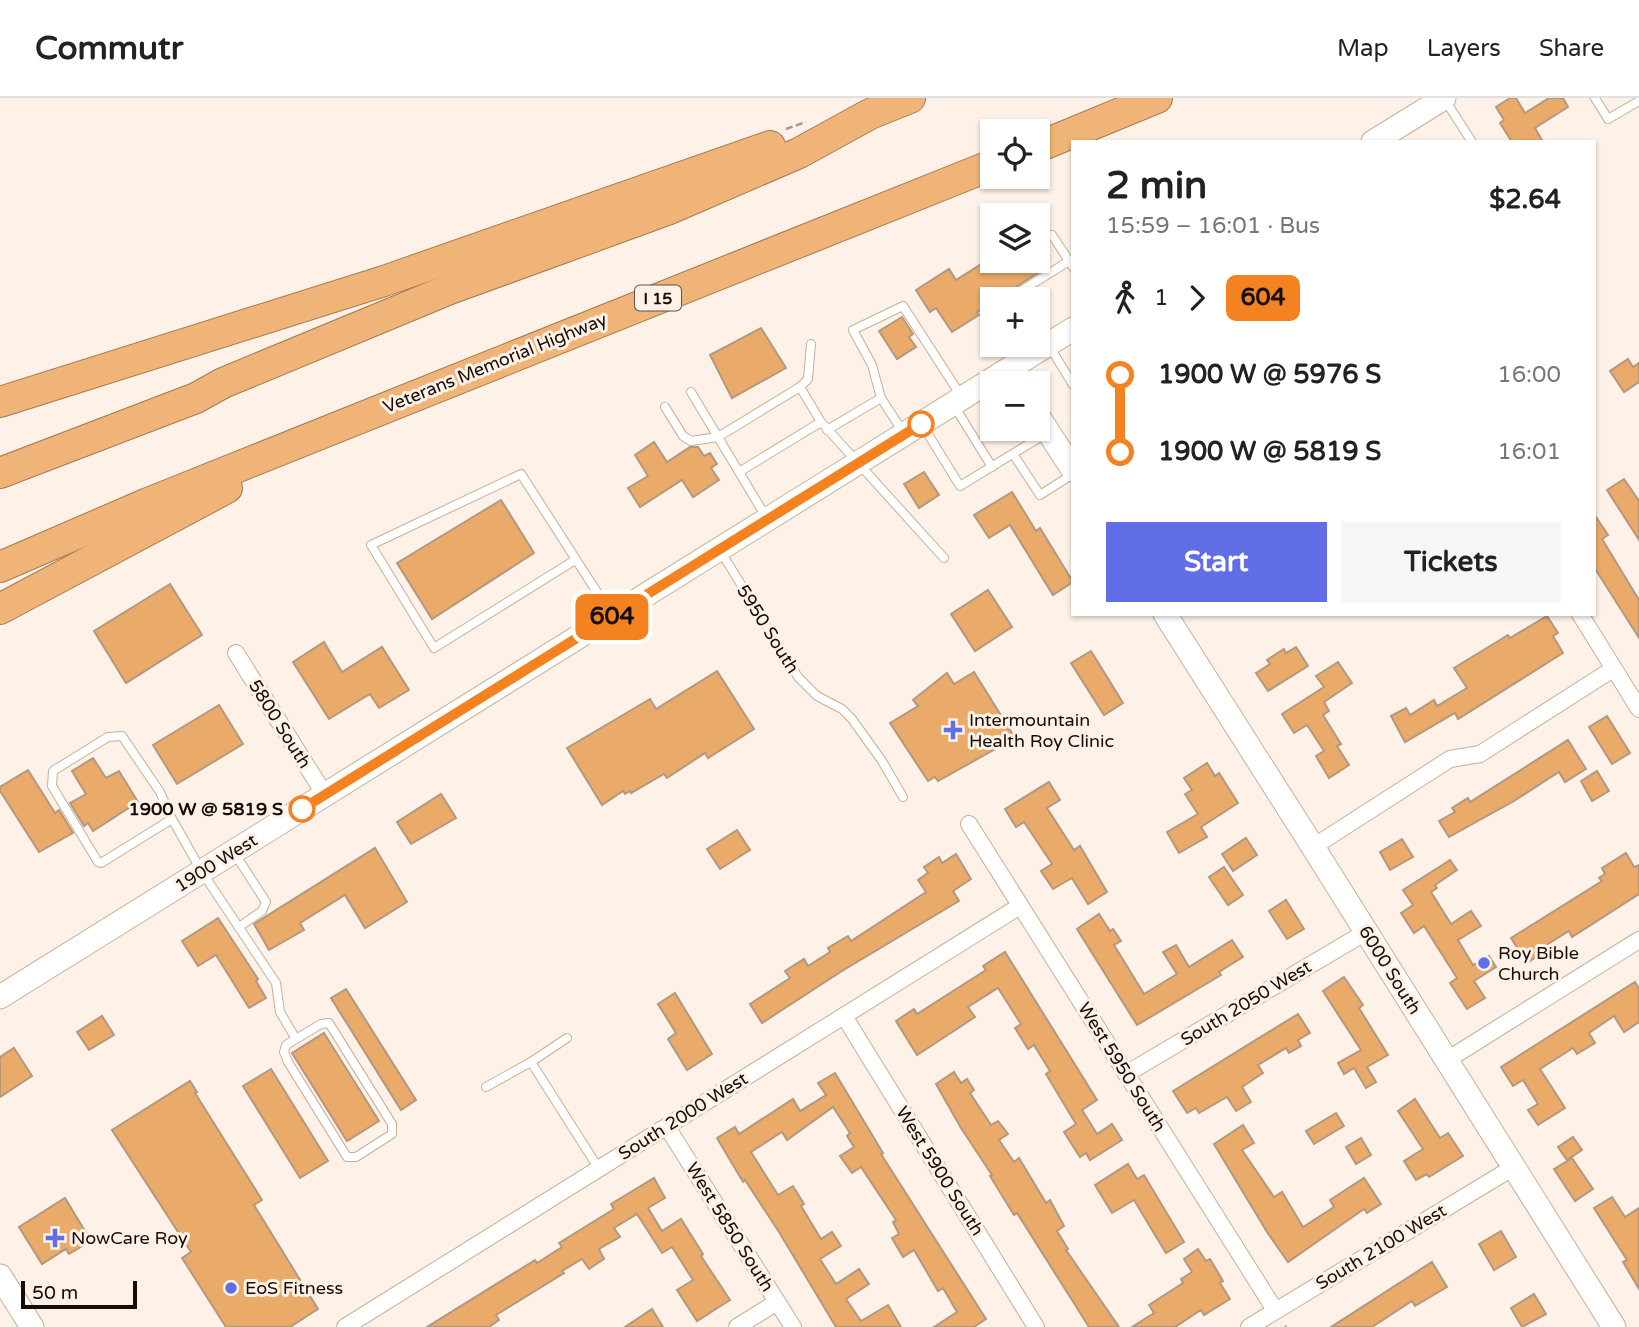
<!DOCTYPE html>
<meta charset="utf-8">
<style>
body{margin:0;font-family:"Varela Round",sans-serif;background:#f6f6f6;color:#222;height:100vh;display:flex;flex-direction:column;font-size:26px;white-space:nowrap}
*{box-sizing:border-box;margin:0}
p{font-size:23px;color:#767676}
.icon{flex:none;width:38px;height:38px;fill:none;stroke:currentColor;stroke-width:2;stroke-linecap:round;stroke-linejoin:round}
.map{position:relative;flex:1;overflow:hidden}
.panel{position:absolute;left:1071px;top:42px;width:525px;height:476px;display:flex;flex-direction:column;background:#fff;border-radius:0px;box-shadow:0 2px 5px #0004}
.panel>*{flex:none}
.badge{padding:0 14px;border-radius:10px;font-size:24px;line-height:46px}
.controls{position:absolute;left:980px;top:21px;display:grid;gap:14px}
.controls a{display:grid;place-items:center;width:70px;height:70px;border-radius:0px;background:#fff;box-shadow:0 2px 5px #0004;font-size:35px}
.scale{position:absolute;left:21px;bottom:18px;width:116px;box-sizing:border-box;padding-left:7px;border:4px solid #160c04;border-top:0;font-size:19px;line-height:24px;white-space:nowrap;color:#160c04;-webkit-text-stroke:5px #fef2e8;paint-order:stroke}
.map>.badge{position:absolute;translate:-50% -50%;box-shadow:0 0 0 4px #fff}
.legs{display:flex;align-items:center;gap:10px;height:77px;padding:0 35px;font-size:23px}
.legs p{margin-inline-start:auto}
.headline{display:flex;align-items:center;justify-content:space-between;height:119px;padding:0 35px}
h1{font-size:38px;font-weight:800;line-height:52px}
.action{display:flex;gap:14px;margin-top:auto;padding:14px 35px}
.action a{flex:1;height:80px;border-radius:0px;background:#626ee6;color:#fff;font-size:28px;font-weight:800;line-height:80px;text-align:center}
.action a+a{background:#f6f6f6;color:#222}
ul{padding:0 35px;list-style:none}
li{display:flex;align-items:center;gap:24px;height:77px;font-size:26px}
li i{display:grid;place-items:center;width:10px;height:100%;margin:0 9px;background:currentColor}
li i::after{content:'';width:18px;height:18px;margin:-9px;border:5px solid;border-radius:50%;background:#fff}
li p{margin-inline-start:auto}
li:first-child i{background:linear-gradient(#0000 50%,currentColor 0)}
li:last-child i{background:linear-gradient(currentColor 50%,#0000 0)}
header{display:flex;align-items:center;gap:42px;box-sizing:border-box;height:98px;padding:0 35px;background:#fff;border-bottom:2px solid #e0e0e0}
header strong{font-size:33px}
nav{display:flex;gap:38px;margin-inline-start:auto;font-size:24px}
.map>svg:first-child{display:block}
</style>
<header>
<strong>Commutr</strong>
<nav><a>Map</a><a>Layers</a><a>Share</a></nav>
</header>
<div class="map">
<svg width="1639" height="1229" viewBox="0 0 1639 1229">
<rect width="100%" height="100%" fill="#fef2e8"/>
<g fill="#eaaa69" stroke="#b3987f" stroke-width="2">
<path d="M1510,0H1516L1525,15L1549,0H1563L1568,9L1535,30L1543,44H1512L1500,25L1504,22L1496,9Z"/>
<path d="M986,163H1035L1041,173L997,201H992V204L977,214L979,217L952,234L936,210L930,214L916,192L949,171L956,182Z"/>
<path d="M902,219L913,236L909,239L916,249L897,261L879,233Z"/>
<path d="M761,230L786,270L732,300L710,257Z"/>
<path d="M1628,261L1633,269L1639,265V284L1624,294L1610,273Z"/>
<path d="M654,344L667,364L690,349H698L704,358L710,355L717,366L711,370L719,382L693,399L682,382L640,409L628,390L648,378L635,357Z"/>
<path d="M924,374L939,397L919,410L904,386Z"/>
<path d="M1624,381L1639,403V442L1607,392Z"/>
<path d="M1012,394L1036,433L1040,430L1073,484L1053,497L1010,427L989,440L974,417Z"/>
<path d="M501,402L534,455L432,521L397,465Z"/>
<path d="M1594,416L1608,437L1602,441L1639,502V540L1594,469Z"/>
<path d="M170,486L202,537L126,585L94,533Z"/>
<path d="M988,492L1012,529L975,553L951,516Z"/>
<path d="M1547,518L1558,535L1553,538L1563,555L1458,621L1455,615L1405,644L1391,618L1406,610L1410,617L1434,602L1437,608L1467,590L1454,570L1508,537L1510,540Z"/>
<path d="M324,544L342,574L382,549L409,592L379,610L370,596L329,621L293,564Z"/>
<path d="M1296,549L1308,568L1268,593L1256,575L1270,566L1267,562L1284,551L1286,555Z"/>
<path d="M1091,553L1123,605L1104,617L1071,565Z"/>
<path d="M1338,564L1352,585L1324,604L1329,613L1323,617L1341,646L1337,648L1349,667L1329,680L1316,658L1324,653L1307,627L1294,635L1282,616L1324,589L1316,578Z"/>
<path d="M717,573L754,631L708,660L705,655L667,680L664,676L631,695L630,693L625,696L623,693L602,707L567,650L650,601L656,611Z"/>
<path d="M974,574L1015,640L938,683L935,679L928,683L890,625L918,608L913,602L947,575L954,586Z"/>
<path d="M219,607L243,646L177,686L153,647Z"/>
<path d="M1607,618L1630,655L1612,666L1589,629Z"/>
<path d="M1568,642L1586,671L1565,684L1559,674L1514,703L1449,739L1439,723L1455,714L1452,710L1468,700L1470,704Z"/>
<path d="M93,660L106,680L119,673L138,704L93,733L88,725L84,728L70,705L86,696L72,673Z"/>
<path d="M1207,665L1215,678L1219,675L1238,705L1201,729L1207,739L1179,755L1167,734L1198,716L1185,696L1192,692L1184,680Z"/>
<path d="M28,672L55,715L59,712L73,735L39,754L0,693V689Z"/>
<path d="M1597,673L1609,693L1592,703L1581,683Z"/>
<path d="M1049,684L1060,702L1047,710L1074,752L1080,748L1107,794L1088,806L1072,780L1053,791L1041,773L1052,766L1024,724L1016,729L1005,711Z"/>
<path d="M441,696L456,720L411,746L397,724Z"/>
<path d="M737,732L750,752L720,771L707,751Z"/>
<path d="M1246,740L1257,757L1233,773L1222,756Z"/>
<path d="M1402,741L1413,759L1390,772L1380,754Z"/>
<path d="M375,750L407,804L365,830L345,797L300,825L304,832L269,852L254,826Z"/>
<path d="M1626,755L1634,769L1639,767V796L1572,839L1569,833L1540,851L1542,855L1527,865L1511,840L1602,783L1599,780L1605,776L1602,770Z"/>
<path d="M956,756L971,781L953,793L959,803L842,873L762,925L750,906L790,880L785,873L804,861L808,868L830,854L828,850L848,838L851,843L926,794L918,782L928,775L924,769L939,759L942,765Z"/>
<path d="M1450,762L1457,772L1435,787L1437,790L1431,794L1451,826L1471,813L1481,828L1458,842L1473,867L1489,858L1496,869L1474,883L1485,900L1467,911L1450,885L1457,880L1424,828L1414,835L1401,815L1413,807L1403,792Z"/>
<path d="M1224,769L1243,797L1228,807L1209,779Z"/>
<path d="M1286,802L1304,831L1287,841L1269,813Z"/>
<path d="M1099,816L1110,833L1113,831L1121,843L1114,847L1144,896L1177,876L1163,854L1176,847L1189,869L1232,842L1243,859L1219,874L1221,877L1137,927L1077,831Z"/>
<path d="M218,820L258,881L256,883L266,900L249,910L216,857L198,868L182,843Z"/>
<path d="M1005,854L1097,1002L1082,1012L1097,1036L1112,1026L1122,1042L1090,1062L1086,1055L1080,1059L1064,1034L1076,1026L1046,976L1050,973L1034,947L1028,951L1015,930L1021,926L998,890L968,909L975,919L917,957L896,923L914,911L917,916L986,872L983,868Z"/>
<path d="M1344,879L1363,907L1359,910L1388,957L1367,969L1376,984L1366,990L1354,970L1344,976L1338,965L1361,952L1323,893Z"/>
<path d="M1635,884L1639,891V924L1624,934L1614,918L1589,935L1595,945L1577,956L1573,950L1540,971L1565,1010L1538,1027L1528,1012L1538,1006L1523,982L1513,988L1501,969Z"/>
<path d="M346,891L416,1002L401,1012L331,900Z"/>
<path d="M675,895L712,956L687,972L668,941L676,935L658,906Z"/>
<path d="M1298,916L1310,935L1298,942L1301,948L1289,955L1286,950L1258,967L1263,975L1242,989L1251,1004L1236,1013L1227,999L1199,1015L1196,1010L1187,1015L1173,993Z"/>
<path d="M102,918L114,937L89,952L77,934Z"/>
<path d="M324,935L379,1023L347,1043L292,955Z"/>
<path d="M14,950L32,978L0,999V959Z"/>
<path d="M271,971L328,1063L300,1080L243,988Z"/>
<path d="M954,974L961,985L967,981L974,992L970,995L991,1027L998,1023L1008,1036L999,1042L1014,1064L1019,1060L1046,1105L1050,1102L1064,1128L1057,1133L1068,1151L1066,1152L1119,1229H1089L1017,1115L1014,1117L990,1078L992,1077L961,1030L936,986Z"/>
<path d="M835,975L883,1055L881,1056L986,1221L974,1229H934L957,1214L943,1190L938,1193L914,1152L903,1159L892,1140L899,1136L893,1124L896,1122L861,1069L852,1075L840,1058L854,1049L847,1038L850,1035L833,1009L787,1042L782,1034L751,1054L778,1097L793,1088L804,1106L801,1108L821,1141L832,1134L841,1148L820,1161L836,1186L859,1171L869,1186L846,1201L861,1223L888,1207L901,1229H836L779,1134L745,1082L743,1084L717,1040L735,1029L739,1036L793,1001L800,1013L826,997L818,985Z"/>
<path d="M190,983L197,994L195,995L262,1102L254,1107L318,1211L290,1229H226L182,1160L191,1154L112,1032Z"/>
<path d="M1415,1001L1440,1040L1448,1035L1463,1058L1429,1079L1427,1076L1416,1082L1404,1063L1423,1051L1398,1013Z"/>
<path d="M1336,1015L1344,1028L1314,1046L1306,1033Z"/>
<path d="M1243,1027L1254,1045L1242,1052L1274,1099L1282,1094L1303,1129L1334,1109L1330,1102L1364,1080L1381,1106L1367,1115L1364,1111L1288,1164L1267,1134L1214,1046Z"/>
<path d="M1573,1039L1582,1052L1567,1062L1558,1049Z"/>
<path d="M1361,1040L1371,1057L1356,1066L1346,1049Z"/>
<path d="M1572,1060L1593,1091L1575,1103L1554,1071Z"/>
<path d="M1128,1066L1137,1081L1144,1077L1184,1144L1166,1155L1134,1102L1112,1115L1095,1087Z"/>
<path d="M654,1080L665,1100L648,1110L662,1133L681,1121L703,1156L701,1158L730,1202L697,1223L677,1192L693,1182L672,1149L662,1155L637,1116L614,1130L620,1139L599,1151L604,1161L589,1171L582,1161L562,1173L564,1175L496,1217L499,1222L489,1229H427L535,1162L537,1165L562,1149L559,1145L614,1111L611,1106Z"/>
<path d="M1612,1099L1625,1119L1639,1110V1191L1623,1164L1627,1162L1594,1110Z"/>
<path d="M65,1100L91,1143L69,1156L66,1151L42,1166L19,1129Z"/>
<path d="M1501,1133L1516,1159L1494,1172L1479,1146Z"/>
<path d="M1198,1151L1206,1163L1210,1161L1223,1183L1220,1185L1230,1201L1204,1217L1201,1212L1175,1229H1132L1154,1215L1149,1207L1183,1185L1181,1181L1192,1174L1184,1161Z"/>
<path d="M1432,1164L1447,1189L1415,1208L1412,1203L1372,1229H1331Z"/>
<path d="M1534,1196L1546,1216L1522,1229L1511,1210Z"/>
<path d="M652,1211L663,1229H625Z"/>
</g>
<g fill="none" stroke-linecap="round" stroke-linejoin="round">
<g stroke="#caae95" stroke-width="10">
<g id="lane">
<path d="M1595,0L1608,21L1639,3"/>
<path d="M1445,2L1472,44"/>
<path d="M1052,137L1073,169"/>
<path d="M1008,201L1069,163"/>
<path d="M1050,249L1073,287"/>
<path d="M800,289L808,281L811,246"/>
<path d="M691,294L766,419"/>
<path d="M881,300L872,267L853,232L903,208L961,298"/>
<path d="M953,306L992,369"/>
<path d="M665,309L683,338L691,343L718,339L800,289L821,324L739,374"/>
<path d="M821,324L944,460"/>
<path d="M923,328L960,388L1047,335"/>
<path d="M827,332L881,300L903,334"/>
<path d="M1013,356L1040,397L1073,376"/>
<path d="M721,454L798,579L817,598L842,611L852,621L882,663L903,699"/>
<path d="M575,462L434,550L371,447L521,376L611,516"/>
<path d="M172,721L101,765L98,764L52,688L53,673L108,639L122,638L160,694L172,721L202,774L276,885L280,914L296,941L286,947L284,954L288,964L347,1059H356L392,1036V1026L329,925L321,926L296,941"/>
<path d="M235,756L266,804L262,813L239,829"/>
<path d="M567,940L531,964L599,1071"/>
<path d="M486,989L531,964"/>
</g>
</g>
<g stroke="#caae95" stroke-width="18">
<g id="street">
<path d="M1580,516L1639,611"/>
<path d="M236,555L325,697"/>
<path d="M969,726L1275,1212"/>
<path d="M1313,749L1450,661L1480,656L1613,571"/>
<path d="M844,918L1036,1229"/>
<path d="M1447,962L1639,842"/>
<path d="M1126,976L1366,834"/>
<path d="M667,1029L793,1229"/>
<path d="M345,1229L1020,808"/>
<path d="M737,1229L777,1204"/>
<path d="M1249,1229L1514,1069"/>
</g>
</g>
<g stroke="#caae95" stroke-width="25">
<g id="secondary">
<path d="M1373,44L1444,0"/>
<path d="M1038,318L1073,372"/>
<path d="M1165,516L1313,749L1614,1229"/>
<path d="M0,899L1073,231"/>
<path d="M0,1178L32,1229"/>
</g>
</g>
<g stroke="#a4794f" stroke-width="32">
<g id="highway">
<path d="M1038,49L1157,0"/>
<path d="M0,304L384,183L770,48"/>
<path d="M0,375L196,300L223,285L450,191L667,112L799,55L870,16L910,0"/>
<path d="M0,469L148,405L992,67"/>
<path d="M0,511L227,390"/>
</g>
</g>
<g stroke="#a3988f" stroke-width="2.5" stroke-dasharray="7 3.5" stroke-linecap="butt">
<path d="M786,31L806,24"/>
<path d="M1285,1228L1286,1229"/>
</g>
<use href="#lane" stroke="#fff" stroke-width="8"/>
<use href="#street" stroke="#fff" stroke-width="16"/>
<use href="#secondary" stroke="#fff" stroke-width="23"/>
<use href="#highway" stroke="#f1b478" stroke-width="30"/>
</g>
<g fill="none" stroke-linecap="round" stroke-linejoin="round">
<g stroke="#fff" stroke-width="16">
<path id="line-1" d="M302,711L921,326"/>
</g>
<use href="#line-1" stroke="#f58220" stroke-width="10"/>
</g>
<g fill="#fff" stroke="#f58220" stroke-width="3.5">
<circle cx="921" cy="326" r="12"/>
<circle cx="302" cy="711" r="12"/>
</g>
<g fill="#626ee6" stroke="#fef2e8" stroke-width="2.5">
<path d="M949.5 621.5h7v7h7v7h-7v7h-7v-7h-7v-7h7z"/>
<circle cx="1484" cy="865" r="7"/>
<path d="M51.5 1129.5h7v7h7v7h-7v7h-7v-7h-7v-7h7z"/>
<circle cx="231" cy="1190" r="7"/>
</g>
<g text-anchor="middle" stroke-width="6" stroke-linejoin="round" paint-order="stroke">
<rect fill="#fef2e8" stroke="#5c5148" stroke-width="2" x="635" y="187.5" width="46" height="25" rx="5"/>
<g font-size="16" font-weight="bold" fill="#160c04">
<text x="658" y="206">I 15</text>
</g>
<g font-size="18" fill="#160c04" stroke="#fef2e8">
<text transform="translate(495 265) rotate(-22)" y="6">Veterans Memorial Highway</text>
<text transform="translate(768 531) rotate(58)" y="6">5950 South</text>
<text transform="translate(280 626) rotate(58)" y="6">5800 South</text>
<text transform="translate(216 765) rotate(-32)" y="6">1900 West</text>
<text transform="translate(1390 872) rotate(58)" y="6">6000 South</text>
<text transform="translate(1246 905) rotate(-31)" y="6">South 2050 West</text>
<text transform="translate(1122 969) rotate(58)" y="6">West 5950 South</text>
<text transform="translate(683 1018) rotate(-32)" y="6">South 2000 West</text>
<text transform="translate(940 1073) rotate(58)" y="6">West 5900 South</text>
<text transform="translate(730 1129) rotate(58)" y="6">West 5850 South</text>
<text transform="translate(1381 1149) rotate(-31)" y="6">South 2100 West</text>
</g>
<g font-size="18" fill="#160c04" stroke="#fef2e8" text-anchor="start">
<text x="969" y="628">Intermountain<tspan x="969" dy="21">Health Roy Clinic</tspan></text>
<text x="1498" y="861">Roy Bible<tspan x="1498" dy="21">Church</tspan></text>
<text x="71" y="1146">NowCare Roy</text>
<text x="245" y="1196">EoS Fitness</text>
</g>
<g font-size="18" font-weight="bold" fill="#160c04" stroke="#fef2e8" text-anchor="end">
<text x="283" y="717">1900 W @ 5819 S</text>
</g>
</g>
</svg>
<div class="controls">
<a><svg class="icon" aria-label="locate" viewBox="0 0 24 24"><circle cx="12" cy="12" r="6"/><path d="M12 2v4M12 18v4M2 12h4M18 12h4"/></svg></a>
<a><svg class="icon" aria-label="layers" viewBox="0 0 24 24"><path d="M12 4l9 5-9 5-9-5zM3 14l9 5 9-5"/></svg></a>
<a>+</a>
<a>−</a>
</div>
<div class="scale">50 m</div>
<b class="badge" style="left:612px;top:519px;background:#f58220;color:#111">604</b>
<section class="panel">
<div class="headline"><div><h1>2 min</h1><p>15:59 – 16:01 · Bus</p></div><b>$2.64</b></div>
<div class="legs"><svg class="icon" aria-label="walk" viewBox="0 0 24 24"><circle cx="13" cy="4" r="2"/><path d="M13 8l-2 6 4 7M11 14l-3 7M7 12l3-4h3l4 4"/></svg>1<svg class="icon" aria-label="forward" viewBox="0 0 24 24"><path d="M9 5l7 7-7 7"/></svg><b class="badge" style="background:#f58220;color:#111">604</b></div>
<ul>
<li><i style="color:#f58220"></i><b>1900 W @ 5976 S</b><p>16:00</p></li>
<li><i style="color:#f58220"></i><b>1900 W @ 5819 S</b><p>16:01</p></li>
</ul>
<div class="action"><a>Start</a><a>Tickets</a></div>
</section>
</div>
